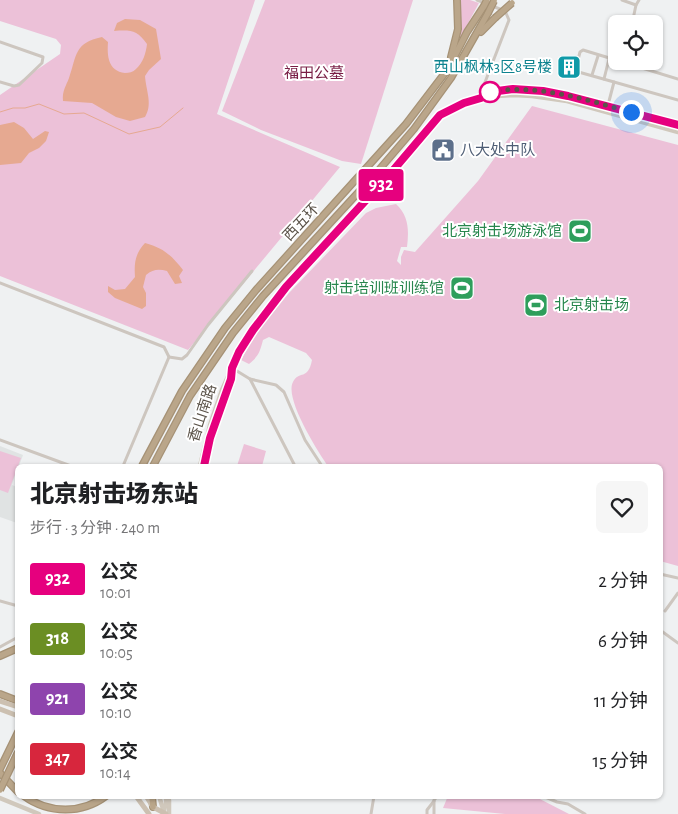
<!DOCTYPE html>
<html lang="zh">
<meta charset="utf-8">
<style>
body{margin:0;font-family:"Alegreya Sans","Noto Sans SC",sans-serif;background:#f6f6f6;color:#202124;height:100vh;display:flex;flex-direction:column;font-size:19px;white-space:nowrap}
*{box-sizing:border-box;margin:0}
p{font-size:16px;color:#757577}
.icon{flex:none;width:28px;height:28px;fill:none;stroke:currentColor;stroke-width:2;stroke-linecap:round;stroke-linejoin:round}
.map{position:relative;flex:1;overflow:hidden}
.details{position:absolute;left:15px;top:464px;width:648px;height:335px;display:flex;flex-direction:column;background:#fff;border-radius:8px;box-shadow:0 1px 4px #0004}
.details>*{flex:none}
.badge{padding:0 10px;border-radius:4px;font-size:18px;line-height:32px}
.tools{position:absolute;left:608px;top:15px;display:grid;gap:10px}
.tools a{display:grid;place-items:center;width:55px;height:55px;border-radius:8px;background:#fff;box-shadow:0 1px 4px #0004;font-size:25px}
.you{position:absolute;width:25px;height:25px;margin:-12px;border:4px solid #fff;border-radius:50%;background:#1a73e8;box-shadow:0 0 0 8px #1a73e833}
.map>.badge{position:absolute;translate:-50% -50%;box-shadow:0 0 0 2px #fff}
.round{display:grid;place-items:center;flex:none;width:52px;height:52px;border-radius:8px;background:#f6f6f6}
.overview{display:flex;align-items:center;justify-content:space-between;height:85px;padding:0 15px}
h1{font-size:24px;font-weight:800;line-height:38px}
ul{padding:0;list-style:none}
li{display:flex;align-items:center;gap:15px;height:60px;padding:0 15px}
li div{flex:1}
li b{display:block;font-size:19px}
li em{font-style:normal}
li .badge{min-width:55px;font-weight:700;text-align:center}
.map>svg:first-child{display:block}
</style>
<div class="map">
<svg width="678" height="814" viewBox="0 0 678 814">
<rect width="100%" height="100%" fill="#eff1f2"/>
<path fill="#e0e3e3" d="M0,446L23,455L19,466H18L12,485L17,487V523L0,517Z"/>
<g fill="#ecc1d8">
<path d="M0,0H255L217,114L340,167L188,350L0,276V95L60,54L61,45L56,39L0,21Z"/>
<path d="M265,0H413L361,164L342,161L261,130L222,111Z"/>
<path d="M459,0H470L479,3L460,38Z"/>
<path d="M532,106L678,145V566L660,561V466H328C318,452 284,398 293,382C299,370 308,381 312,360L306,353L269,337L263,340C260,351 259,356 249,364L241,360L257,332L289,293L366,213L376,208L396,204C409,216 409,231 407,247H401L397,261L401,265V257L404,250L415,252L478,181Z"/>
<path d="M244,444L266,451L262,466H237Z"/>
<path d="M0,451L21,458L8,493L0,490Z"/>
<path d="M448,796H534L569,814H505L443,808Z"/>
</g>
<g fill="#e6a991">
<path d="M125,19L140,20L156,29L161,59L149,70L145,76C146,91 153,104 145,117L130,121L116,117L92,103L63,101C62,91 66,86 69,78C77,55 74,43 102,37L108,42C107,56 108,71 125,73C129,73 133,72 136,69C143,63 146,53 147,44C137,30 131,30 114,31L117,23Z"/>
<path d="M14,122L24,128L33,139L45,131L49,132L46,141L39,148L29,153L21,163L0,165V125Z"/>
<path d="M145,243C164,248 172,256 183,270L179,276L182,283L175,284L167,271C159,269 153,269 146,275L143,287L146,293V306L142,309L115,298L108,292V286L115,290L125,289L135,277C134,263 135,254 145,243Z"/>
</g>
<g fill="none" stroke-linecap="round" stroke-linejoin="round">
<path stroke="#e6a991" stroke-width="1" d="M0,112L13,108H25L39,104L64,114L84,113L129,134L160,127L183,108"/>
<g stroke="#a69276" stroke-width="8">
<g id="highway">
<path d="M481,32L495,18"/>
<path d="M451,57L458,29L457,0"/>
<path d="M142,466L182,391L225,328L256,290L406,124L448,69L467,32L484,6"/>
<path d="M153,466L190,396L233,333L263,296L378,171L414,129L451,78L488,13"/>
<path d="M0,656L18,648"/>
<path d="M0,694L18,701"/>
<path d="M0,769L18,732"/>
<path d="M0,773L18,792"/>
<path d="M24,796C49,814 82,814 106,796"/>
<path d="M152,796L153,807"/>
</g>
</g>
<g stroke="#cdc6bf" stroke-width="3">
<path d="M477,0L505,11L509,20L482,90L481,97"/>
<path d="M622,0L636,5"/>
<path d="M632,24L636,5L639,0"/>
<path d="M0,42L43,57L42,63L19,85L14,86L0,82"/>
<path d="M616,60L583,50L580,52L575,71L678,100"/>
<path d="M619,61L678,79"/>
<path d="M592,75L598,56"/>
<path d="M604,79L609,59"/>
<path d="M608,105L614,82"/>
<path d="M0,283L164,347L169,357L123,466"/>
<path d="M169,357L182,359L187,355L208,325L252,271"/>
<path d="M232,368L250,379L295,466"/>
<path d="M250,379L276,385L284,392L305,440L322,466"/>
<path d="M0,440L71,466"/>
<path d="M660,574L678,578"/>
<path d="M0,601L18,606"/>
<path d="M665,611L678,593"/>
<path d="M660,630L678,643"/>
<path d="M0,647L18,637"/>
<path d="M543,796L557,802L568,804L585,814"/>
<path d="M371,814L374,796"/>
<path d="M427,814V810L434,801"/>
<path d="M434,814V800L438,796"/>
</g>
<g stroke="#d0c8bc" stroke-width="4.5">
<path d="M483,97C519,73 637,113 678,125"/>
<path d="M200,466L210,425L222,390L239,352L260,319L286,287L390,174L441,115L464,103L481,97L514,95L532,96L567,101L678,132"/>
<path d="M204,466C208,436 219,407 231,379L232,372"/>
<path d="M159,796L164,812"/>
<path d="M0,798L39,814"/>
<path d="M169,800V814"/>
<path d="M163,814L166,803V796"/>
</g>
<g stroke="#ccc0b1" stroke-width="5">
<path d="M0,701L18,707"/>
<path d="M0,709L18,716"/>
<path d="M136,796L149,814"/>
<path d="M146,796L153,807L166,814"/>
</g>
<use href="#highway" stroke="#baa68a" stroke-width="5.5"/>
<g stroke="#a69276" stroke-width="8" stroke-linecap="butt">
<g id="highway-bridge">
<path d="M484,6L487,0"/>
<path d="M488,13L494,1"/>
<path d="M495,18L512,3"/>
<path d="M0,790L18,752"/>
</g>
</g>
<use href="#highway-bridge" stroke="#baa68a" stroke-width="5.5"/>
</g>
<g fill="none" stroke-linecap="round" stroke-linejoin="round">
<g stroke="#fff" stroke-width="11">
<path id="line" d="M204,466L210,438L231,379L232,368L239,352L253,330L286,287L390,174L440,115L464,103L481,98L490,92L513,89L543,91L568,96L678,125"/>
</g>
<use href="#line" stroke="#e6007e" stroke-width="8"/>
<path stroke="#5b5349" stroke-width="5" stroke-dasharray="0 9" d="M490,92C536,83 586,100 631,112"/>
</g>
<defs>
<g id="building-square" transform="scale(1.25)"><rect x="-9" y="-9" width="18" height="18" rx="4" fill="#0f9aa8" stroke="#fff"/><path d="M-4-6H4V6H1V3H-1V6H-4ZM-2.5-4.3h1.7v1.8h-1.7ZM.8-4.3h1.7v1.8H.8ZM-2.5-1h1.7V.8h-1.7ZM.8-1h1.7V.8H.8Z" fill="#fff"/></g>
<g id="civic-square" transform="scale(1.25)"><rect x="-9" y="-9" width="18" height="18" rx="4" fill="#5c6f8a" stroke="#fff"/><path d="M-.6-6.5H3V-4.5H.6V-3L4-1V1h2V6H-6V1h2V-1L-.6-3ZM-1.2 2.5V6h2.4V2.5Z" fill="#fff"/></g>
<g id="stadium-square" transform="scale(1.25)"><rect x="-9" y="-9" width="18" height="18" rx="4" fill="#2e9e5b" stroke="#fff"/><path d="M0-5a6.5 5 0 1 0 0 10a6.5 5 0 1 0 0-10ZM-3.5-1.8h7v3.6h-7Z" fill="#fff"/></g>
</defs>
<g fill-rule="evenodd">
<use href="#building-square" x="569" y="67"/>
<use href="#civic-square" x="443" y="150"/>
<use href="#stadium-square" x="580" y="231"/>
<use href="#stadium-square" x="462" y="288"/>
<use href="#stadium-square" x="536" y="305"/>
</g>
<circle fill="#fff" stroke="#e6007e" stroke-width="2.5" cx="490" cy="92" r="10"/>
<g text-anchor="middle" stroke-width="4" stroke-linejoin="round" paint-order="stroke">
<g font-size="15" fill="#0d838f" stroke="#fff" text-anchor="end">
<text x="552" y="72">西山枫林3区8号楼</text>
</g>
<g font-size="15" fill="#781e45" stroke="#fff">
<text x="314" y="78">福田公墓</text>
</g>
<g font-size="15" fill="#4e5e75" stroke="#fff" text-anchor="start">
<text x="460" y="155">八大处中队</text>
</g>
<g font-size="15" fill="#5b5349" stroke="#fff">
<text transform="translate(301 222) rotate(-47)" y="5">西五环</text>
<text transform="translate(202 413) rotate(-72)" y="5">香山南路</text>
</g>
<g font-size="15" fill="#27864d" stroke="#fff" text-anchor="end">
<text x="562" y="236">北京射击场游泳馆</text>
<text x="444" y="293">射击培训班训练馆</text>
<text x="554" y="310" text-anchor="start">北京射击场</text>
</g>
</g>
</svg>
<div class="tools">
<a><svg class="icon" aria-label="locate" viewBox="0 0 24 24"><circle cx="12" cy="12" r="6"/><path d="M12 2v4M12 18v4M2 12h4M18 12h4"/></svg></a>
</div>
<div class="you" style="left:631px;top:112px"></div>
<b class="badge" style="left:381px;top:185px;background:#e6007e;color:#fff">932</b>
<section class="details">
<div class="overview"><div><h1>北京射击场东站</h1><p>步行 · 3 分钟 · 240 m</p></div><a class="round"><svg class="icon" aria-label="heart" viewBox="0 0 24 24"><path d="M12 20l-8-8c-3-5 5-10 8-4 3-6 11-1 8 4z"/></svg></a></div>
<ul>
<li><span class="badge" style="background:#e6007e;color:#fff">932</span><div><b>公交</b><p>10:01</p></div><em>2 分钟</em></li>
<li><span class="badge" style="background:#6b8e23;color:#fff">318</span><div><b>公交</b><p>10:05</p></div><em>6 分钟</em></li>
<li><span class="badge" style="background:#8e44ad;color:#fff">921</span><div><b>公交</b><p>10:10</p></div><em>11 分钟</em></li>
<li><span class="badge" style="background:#d7263d;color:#fff">347</span><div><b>公交</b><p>10:14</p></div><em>15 分钟</em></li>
</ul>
</section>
</div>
